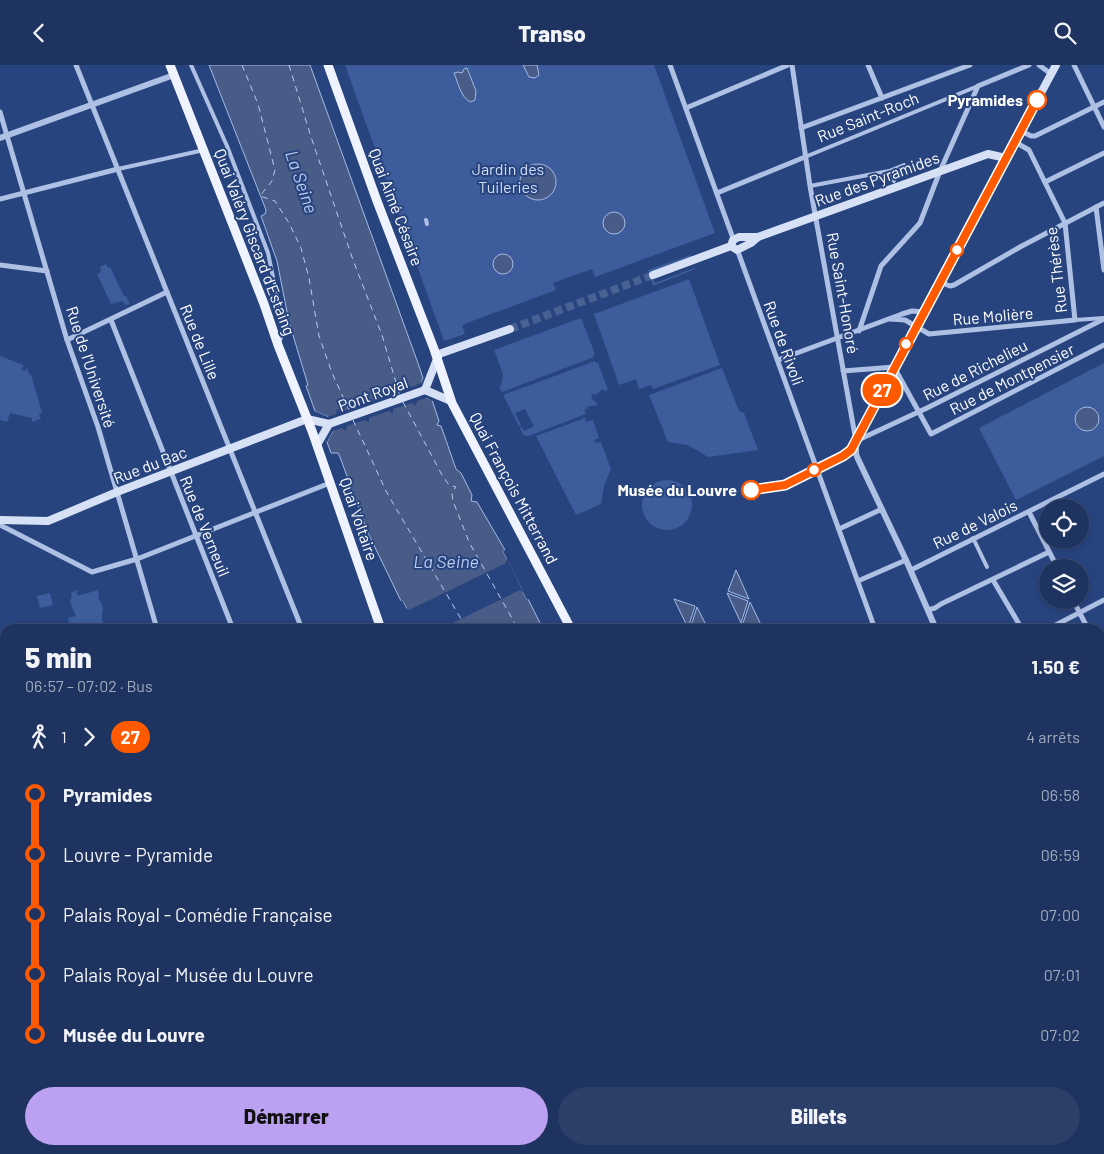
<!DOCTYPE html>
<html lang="fr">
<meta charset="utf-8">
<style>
body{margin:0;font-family:Barlow,sans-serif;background:#2b3f68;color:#f1f3f6;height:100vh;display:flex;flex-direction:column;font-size:19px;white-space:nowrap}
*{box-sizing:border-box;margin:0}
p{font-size:16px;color:#a1aabd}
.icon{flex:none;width:28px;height:28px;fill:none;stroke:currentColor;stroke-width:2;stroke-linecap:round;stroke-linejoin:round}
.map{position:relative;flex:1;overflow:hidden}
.drawer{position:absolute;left:0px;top:559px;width:1105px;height:531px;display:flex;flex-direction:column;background:#1e335f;border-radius:15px 15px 0 0;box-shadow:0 2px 8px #0003,0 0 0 1px #3c4e74}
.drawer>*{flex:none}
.badge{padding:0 10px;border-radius:16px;font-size:18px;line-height:32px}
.tools{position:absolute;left:1039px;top:434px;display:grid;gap:10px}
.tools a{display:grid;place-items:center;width:50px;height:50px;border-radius:50%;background:#1e335f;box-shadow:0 2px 8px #0003,0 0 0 1px #3c4e74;font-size:25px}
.map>.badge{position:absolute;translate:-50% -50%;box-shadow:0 0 0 2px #fff}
.legs{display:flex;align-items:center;gap:8px;height:55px;padding:0 25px;font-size:16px}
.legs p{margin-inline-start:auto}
.headline{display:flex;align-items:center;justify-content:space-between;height:85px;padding:0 25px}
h1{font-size:28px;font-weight:800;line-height:38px}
.primary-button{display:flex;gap:10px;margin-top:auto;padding:10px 25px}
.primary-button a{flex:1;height:58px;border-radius:30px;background:#bca0f2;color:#111;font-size:20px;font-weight:800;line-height:58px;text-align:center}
.primary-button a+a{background:#2b3f68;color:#f1f3f6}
ul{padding:0 25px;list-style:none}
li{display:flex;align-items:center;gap:18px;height:60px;font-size:19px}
li i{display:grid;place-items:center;width:8px;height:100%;margin:0 6px;background:currentColor}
li i::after{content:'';width:12px;height:12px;margin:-6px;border:4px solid;border-radius:50%;background:#1e335f}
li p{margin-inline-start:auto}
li:first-child i{background:linear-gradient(#0000 50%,currentColor 0)}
li:last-child i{background:linear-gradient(currentColor 50%,#0000 0)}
header{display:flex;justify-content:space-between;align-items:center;height:65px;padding:0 25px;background:#1e335f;font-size:22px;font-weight:800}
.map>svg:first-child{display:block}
</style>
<header><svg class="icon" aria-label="back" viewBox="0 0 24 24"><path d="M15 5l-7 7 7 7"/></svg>Transo<svg class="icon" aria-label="search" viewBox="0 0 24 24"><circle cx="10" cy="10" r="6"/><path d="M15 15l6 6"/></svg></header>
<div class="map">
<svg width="1104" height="1089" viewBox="0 0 1104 1089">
<rect width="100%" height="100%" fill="#28447f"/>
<g fill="#3c5c9c">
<path d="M345,0H654L715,168L595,212L592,204L553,218L556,225L467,258L462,261L465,269L444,276Z"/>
<path d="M690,190L691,192L651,207L655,218L694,203L695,204L653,221L648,205Z"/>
<path d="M106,199L108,203L110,202L124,231H126L130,239L126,240L122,236L111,239L97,209L101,207L100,202Z"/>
<path d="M689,214L720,300L653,324L651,320L639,324L636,314L619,320L594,249Z"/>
<path d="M581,253L595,289L593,290L594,292L502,327L499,322L501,321L503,309L494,285Z"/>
<path d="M0,291L23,300L22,305L25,306L27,302L28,307L31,310L42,348L39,349L41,355L37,354L36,356L32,357V353L10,348L7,357L0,355Z"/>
<path d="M595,296L596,298H598L608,325L604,326L602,324L600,327L597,326L599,328L594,330L591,328L593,334L589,332L598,339L594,341L592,339L593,341H587L589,343L584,345L586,349L528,371L523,370L520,363L522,362L524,366L534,361L525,344L515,348L521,360L519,361L503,330Z"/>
<path d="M1104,298V391L1016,435L979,363Z"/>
<path d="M722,303L739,346L744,348L758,385L708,392L688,380L668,377L649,330Z"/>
<path d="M585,353L586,357L593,355L599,373L594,375L596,378L601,377L611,404L604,421L601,439L576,450L536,371Z"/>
<circle cx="667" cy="440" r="25"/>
<path d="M76,525L78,526L76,527L78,531L98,525L99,530L98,532C99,535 101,537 102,540C105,548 97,554 108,564H70L68,553L76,551L70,537L71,533L72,532L71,528Z"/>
<path d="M50,528L53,540L40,543L37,531Z"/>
</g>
<g fill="#485c87" stroke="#a3bbe5">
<path d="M209,0H310L419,301L423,313L421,319L426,333L432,335L439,356L437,360L441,361L456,404L461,408L472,430L471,436L477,437L505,485L503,486L527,535L528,534L543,564H418L402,535L401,536L368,468L340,392L338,388H331L327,377L333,366L328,352L315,346L306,321L308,320L289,257L277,196L261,151L265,149L266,145Z"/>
<path d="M523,0H537L539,10L535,13L529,12Z"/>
<path d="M467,3L476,26L475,35L471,37C461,34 458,17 454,8L458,7L462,8L464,4Z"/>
<circle cx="538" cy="117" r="18"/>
<circle cx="614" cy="158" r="11"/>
<circle cx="503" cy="199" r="10"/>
<circle cx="1087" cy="354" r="12"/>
<path d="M736,505L749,534L728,526Z"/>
<path d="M727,528L748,536L739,564H728L741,558Z"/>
<path d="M674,534L695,541L688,563Z"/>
<path d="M750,537L763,564H741Z"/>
<path d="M697,542L708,564H690Z"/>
<path d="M739,1085H856L857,1089H742Z"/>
</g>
<g fill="#28447f">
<path d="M425,311L426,314L424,318L428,331L433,333L435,337L426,333L417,336L416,341L412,338L393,344V349L389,346L369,353V358L365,355L347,361L346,366L342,363L333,366L327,377L326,374L330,366L326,354L317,350L315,346L328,352L336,349L337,344L341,347L360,340V336L364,339L383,332L385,328L388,330L407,323L408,319L412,322L421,318Z"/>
<path d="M507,484L509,497L522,524L531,533L527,535L523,527L520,525L440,564H415L406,546L398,537L402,535L406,543L409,545L506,498L507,494L503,486Z"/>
</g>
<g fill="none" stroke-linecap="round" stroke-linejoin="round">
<g stroke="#bacbed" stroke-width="1" stroke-dasharray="6 5" stroke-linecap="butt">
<path d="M242,0L258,39L275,105L272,116L260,131L275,136L289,158L301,183L309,213L319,271L332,308L351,349"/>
<path d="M289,0L311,72L353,195L382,270L400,331"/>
<path d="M403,337L442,410L449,420L456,422L452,428L453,436L469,477L518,564"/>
<path d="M353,355L387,428L467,564"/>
<path d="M629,1085V1089"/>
<path d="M819,1085L821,1089"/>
</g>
<path stroke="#486092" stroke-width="8" stroke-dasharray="8 4" stroke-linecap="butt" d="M510,264L653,210"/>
<g stroke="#aec1e5" stroke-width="4">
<path d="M191,0L227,81L268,188L284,265L279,278"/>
<path d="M805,92L978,21"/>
<path d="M118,104L204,85"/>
<path d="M889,106L894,116"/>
<path d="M810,121L889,106L904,100"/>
<path d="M426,155L427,159"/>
<path d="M1075,255L1104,253"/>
<path d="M973,473L987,502"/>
<path d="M1100,1043L1104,1042"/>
</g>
<g stroke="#aec1e5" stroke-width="5">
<path d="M76,0L302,564"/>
<path d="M670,0L734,176"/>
<path d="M792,0L810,121L856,376L927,343L1104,254"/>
<path d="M868,0L882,33"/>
<path d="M1039,0L1051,9"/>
<path d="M1074,0L1104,62"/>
<path d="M686,43L788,0"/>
<path d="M0,47L67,275L98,362L157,564"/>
<path d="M801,63L970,0"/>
<path d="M1021,66L1031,71H1035L1104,37"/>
<path d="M1045,117L1104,88"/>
<path d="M717,128L805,92"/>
<path d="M0,134L118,104"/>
<path d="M1096,142L1104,205"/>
<path d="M737,184L875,564"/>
<path d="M0,200L47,206"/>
<path d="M940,217L950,221L954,220L1020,182L1104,138"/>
<path d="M890,254L905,255L929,269L1075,255L1065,158L1029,85L1015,77"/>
<path d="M111,255L233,564"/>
<path d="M859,266L881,201L920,158L940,106L978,21L1029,0"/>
<path d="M67,275L167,227"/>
<path d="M778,295L902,249L912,246L924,247"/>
<path d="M843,306L894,302L931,369L1104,280"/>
<path d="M1029,447L1057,502"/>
<path d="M0,460L92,507L137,494L330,418"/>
<path d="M839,464L882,444"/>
<path d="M911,505L1104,409"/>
<path d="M993,515L1022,564"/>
<path d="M858,516L906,495"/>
<path d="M1073,535L1088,564"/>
<path d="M928,545L935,543L941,539L1049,487"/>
<path d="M1048,564L1104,535"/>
<path d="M1100,588L1104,597"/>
<path d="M1100,662L1104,663"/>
<path d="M0,685L5,683"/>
<path d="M1100,736L1104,744"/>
<path d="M1100,786L1104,784"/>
<path d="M1100,852L1104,850"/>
<path d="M0,861L5,860"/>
<path d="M1100,881L1104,888"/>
<path d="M1100,917L1104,915"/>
<path d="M0,941L5,946"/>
<path d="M1100,976L1104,975"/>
<path d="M0,1036L5,1033"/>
<path d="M461,1085L462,1089"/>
<path d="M484,1085L532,1089"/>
<path d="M924,1085L926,1089"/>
<path d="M1059,1085L1060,1089"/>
<path d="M2,1089L5,1085"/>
<path d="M71,1089L75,1085"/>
<path d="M170,1089L183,1085"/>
<path d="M242,1089V1085"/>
<path d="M296,1089L299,1085"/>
<path d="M389,1089L391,1085"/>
<path d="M715,1089L720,1085"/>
<path d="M889,1089L899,1085"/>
<path d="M1045,1089L1053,1085"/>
</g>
<g stroke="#aec1e5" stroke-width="6">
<path d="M0,73L174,10"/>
<path d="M936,564L906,495L858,394L856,389V376L1006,93"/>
<path d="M0,777L5,775"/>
<path d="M0,1018L5,1021"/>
<path d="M99,1085L107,1089"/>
<path d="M673,1089L687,1085"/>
</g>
<g stroke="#d7e1f5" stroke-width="8">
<path d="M731,181L733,175L739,172H758L988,89L1006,93L1056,0"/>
<path d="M731,181L737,185L751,178L758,172"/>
<path d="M653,210L731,181"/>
<path d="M425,325L439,289L510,264"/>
<path d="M317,380L329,359"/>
<path d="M0,455L48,456L117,427L307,354L329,359L425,325L451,336"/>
<path d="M1100,705L1104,703"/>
<path d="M0,968L5,967"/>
</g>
<g stroke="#eff3fd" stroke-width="9">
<path d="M170,0L264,239L278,280L312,366L381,564"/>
<path d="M328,0L377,136L434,284L452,338L571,564"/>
<path d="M0,744L5,756"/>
<path d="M164,1085L166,1089"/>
<path d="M595,1085V1089"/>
<path d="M879,1085L881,1089"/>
</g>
</g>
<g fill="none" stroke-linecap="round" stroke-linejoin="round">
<g stroke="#fff" stroke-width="11">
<path id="line-1" d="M751,425L785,420L843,391L851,385L1037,35"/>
</g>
<use href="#line-1" stroke="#ff5a00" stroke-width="8"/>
</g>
<g fill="#fff" stroke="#ff5a00" stroke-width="2.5">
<circle cx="1037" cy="35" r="9"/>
<circle cx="957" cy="185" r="6"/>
<circle cx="906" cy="279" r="6"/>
<circle cx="814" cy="405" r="6"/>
<circle cx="751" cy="425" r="9"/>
</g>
<g text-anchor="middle" stroke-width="4" stroke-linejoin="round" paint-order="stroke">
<g font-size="16" font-weight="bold" fill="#fff" stroke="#28447f" text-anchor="end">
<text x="1023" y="41">Pyramides</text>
<text x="737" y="431">Musée du Louvre</text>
</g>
<g font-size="16" fill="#fff" stroke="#28447f">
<text transform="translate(868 52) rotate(-22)" y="6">Rue Saint-Roch</text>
<text transform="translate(877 114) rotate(-20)" y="6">Rue des Pyramides</text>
<text transform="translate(396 142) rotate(69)" y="6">Quai Aimé Césaire</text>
<text transform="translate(255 177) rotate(69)" y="6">Quai Valéry Giscard d'Estaing</text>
<text transform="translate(1056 205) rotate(-97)" y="6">Rue Thérèse</text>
<text transform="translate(843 228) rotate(80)" y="6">Rue Saint-Honoré</text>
<text transform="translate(993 251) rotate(-5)" y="6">Rue Molière</text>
<text transform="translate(200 277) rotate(68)" y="6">Rue de Lille</text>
<text transform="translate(784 278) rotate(70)" y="6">Rue de Rivoli</text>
<text transform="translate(91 302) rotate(72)" y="6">Rue de l'Université</text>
<text transform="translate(975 305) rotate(-27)" y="6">Rue de Richelieu</text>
<text transform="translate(1012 314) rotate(-27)" y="6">Rue de Montpensier</text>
<text transform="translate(373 329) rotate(-20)" y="6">Pont Royal</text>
<text transform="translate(150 400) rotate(-21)" y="6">Rue du Bac</text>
<text transform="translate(514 423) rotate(62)" y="6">Quai François Mitterrand</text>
<text transform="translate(359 454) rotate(71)" y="6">Quai Voltaire</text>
<text transform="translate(975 459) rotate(-26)" y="6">Rue de Valois</text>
<text transform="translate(205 461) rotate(68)" y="6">Rue de Verneuil</text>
</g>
<g font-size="16" fill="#d1ddf4" stroke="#28447f">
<text x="508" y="110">Jardin des<tspan x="508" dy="18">Tuileries</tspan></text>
</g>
<g font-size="18" font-style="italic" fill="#bacbed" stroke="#28447f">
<text transform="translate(301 117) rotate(71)" y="6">La Seine</text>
<text x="446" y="503">La Seine</text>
</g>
</g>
</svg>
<div class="tools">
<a><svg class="icon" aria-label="locate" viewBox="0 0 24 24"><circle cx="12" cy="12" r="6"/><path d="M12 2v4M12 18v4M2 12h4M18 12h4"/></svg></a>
<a><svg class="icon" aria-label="layers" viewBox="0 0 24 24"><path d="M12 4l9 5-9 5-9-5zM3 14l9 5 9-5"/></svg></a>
</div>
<b class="badge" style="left:882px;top:325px;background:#ff5a00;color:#fff">27</b>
<section class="drawer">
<div class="headline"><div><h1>5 min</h1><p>06:57 – 07:02 · Bus</p></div><b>1.50 €</b></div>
<div class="legs"><svg class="icon" aria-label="walk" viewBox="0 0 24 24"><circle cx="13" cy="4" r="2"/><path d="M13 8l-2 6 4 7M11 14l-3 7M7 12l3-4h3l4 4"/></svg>1<svg class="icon" aria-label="forward" viewBox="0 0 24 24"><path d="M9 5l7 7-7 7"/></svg><b class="badge" style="background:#ff5a00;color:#fff">27</b><p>4 arrêts</p></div>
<ul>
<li><i style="color:#ff5a00"></i><b>Pyramides</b><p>06:58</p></li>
<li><i style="color:#ff5a00"></i><span>Louvre - Pyramide</span><p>06:59</p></li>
<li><i style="color:#ff5a00"></i><span>Palais Royal - Comédie Française</span><p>07:00</p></li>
<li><i style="color:#ff5a00"></i><span>Palais Royal - Musée du Louvre</span><p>07:01</p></li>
<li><i style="color:#ff5a00"></i><b>Musée du Louvre</b><p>07:02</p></li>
</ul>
<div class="primary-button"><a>Démarrer</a><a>Billets</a></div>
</section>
</div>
